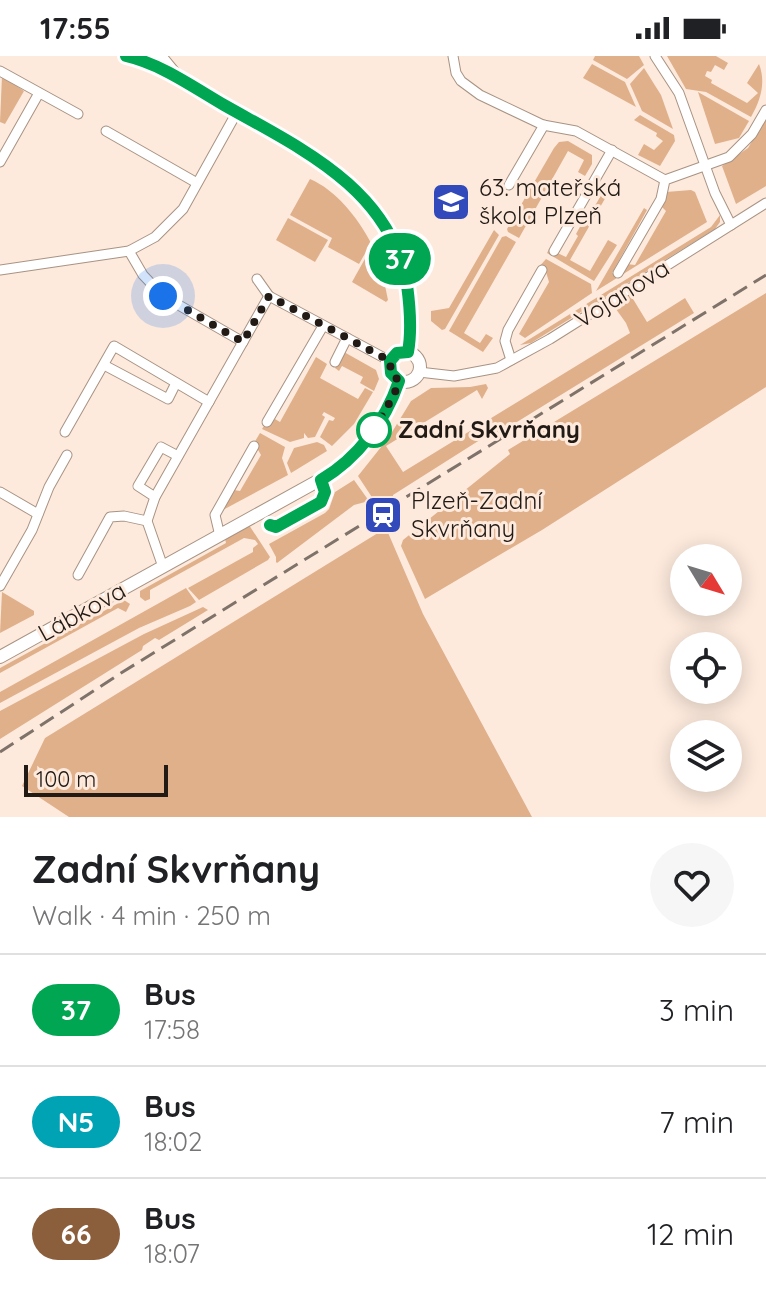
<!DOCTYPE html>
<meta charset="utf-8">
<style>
body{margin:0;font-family:Quicksand,sans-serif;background:#f6f6f6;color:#202124;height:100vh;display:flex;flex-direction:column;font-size:30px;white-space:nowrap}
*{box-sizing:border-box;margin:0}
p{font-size:26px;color:#757577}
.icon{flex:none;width:44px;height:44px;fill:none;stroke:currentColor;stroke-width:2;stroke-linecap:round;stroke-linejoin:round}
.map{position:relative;height:761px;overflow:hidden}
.side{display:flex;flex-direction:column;background:#fff;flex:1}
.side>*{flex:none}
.badge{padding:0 16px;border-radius:26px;font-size:28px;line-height:52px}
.needle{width:52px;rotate:128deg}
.fabs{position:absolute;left:670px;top:488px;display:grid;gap:16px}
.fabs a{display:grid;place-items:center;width:72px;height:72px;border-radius:50%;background:#fff;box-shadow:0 4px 20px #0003;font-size:40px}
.scale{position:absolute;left:24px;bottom:20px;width:144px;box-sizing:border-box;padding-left:8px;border:4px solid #221a14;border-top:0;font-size:22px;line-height:28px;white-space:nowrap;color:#221a14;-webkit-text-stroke:6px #fdeadd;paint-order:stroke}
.you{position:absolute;width:40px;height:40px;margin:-20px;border:6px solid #fff;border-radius:50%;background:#1a73e8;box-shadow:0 0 0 12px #1a73e833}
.map>.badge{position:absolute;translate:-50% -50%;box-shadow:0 0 0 4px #fff}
.round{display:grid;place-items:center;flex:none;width:84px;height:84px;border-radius:42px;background:#f6f6f6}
.headline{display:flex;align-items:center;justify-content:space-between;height:136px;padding:0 32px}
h1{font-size:38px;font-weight:700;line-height:60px}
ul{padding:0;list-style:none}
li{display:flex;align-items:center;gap:24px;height:112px;padding:0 32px;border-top:2px solid #e0e0e0}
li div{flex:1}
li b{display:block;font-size:30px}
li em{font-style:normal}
li .badge{min-width:88px;font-weight:700;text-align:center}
.status{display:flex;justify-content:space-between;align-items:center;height:56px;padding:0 40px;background:#fff;direction:ltr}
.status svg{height:22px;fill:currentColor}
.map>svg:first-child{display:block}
</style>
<div class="status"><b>17:55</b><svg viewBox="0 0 49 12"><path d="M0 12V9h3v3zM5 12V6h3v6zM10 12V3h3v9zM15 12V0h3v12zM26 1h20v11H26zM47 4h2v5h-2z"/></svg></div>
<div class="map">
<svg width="766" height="761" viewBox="0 0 766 761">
<rect width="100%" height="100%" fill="#fdeadd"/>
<g fill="#e0b08b">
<path d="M595,0H639L644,9L627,23L593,4Z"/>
<path d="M667,0H716L728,7L724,14L715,9L711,16L707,15L705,20L712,24L711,27L747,47L758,37L747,27L759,8C766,26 761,44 751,61L706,36L686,33Z"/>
<path d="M592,8L625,26L636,51L583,22Z"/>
<path d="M644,12L661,39L673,73L642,55L630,28Z"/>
<path d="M2,20L24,35L5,68L0,66Z"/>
<path d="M698,36L749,65L739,82L715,88Z"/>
<path d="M640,59L674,79L675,85L660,110L638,99L644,88L654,94L663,85L656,80L657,77L634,64Z"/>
<path d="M766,62V130L736,148L722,110L748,92Z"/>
<path d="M568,85L592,99V108L585,120L578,116L584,104L568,95L519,182L508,176L507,173L554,92L559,86Z"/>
<path d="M310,123C336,134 358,162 371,187L359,208L328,191L332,182L290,159Z"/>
<path d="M607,129L611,132L570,204L590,215L608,184L617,189L594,225L547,197L549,193L566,201L578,180L576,178L582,167H585Z"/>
<path d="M691,134L695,136L707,166L596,235L644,152L647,154L612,217L620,220L627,208L635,209L666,155L662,151L666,136Z"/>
<path d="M720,159V166L715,173L531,287L520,289L711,171Z"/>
<path d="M288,162L328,184L315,206L276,184Z"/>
<path d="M494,174L499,179L445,273L442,274L431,265V255L449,252Z"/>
<path d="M506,180L516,186L464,277L480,287L486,278L493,282L483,296L449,275L502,181Z"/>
<path d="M371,192L383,220L388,244L386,246L352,226Z"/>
<path d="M546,203L591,228L592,237L525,282L519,278L549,226L546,216L538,212Z"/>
<path d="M766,237V331L542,474L425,543L401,490L403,484L510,398L508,394Z"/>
<path d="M630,238L647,266L685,242L694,257L491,382H483L393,439V444L379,452L358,420L389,381L411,345L431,332L470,331L486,328L488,332L482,343L477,334L386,390L403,416L630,277L626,267L613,249Z"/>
<path d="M344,296L376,314L379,323L374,335L360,327L363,321L342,310L339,315L335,312Z"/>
<path d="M316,301L327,308L320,322L358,343L365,332L373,336L354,368L332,390L320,381L329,364L333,365L335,362L324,356L322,359L325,361L315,381L308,382L304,377V382L290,386L262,373L266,367L275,363L280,366Z"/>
<path d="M260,377L285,391L282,402L288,419L221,455L234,434L240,435L261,399L254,387Z"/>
<path d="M317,386L324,389L327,395L291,417L287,407L294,392Z"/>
<path d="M354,424L369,445L354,449L277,507L276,506V501L269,488L325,457L329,453L335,436Z"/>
<path d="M249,469L270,501L268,504L199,544L188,532L253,496V492L258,488L255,484L244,482L150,534V543L145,545L140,541V535L226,487L225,483Z"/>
<path d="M386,472L423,558L532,761H69L22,730L45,682Z"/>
<path d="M186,532L196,546L190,550L139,572L0,647V636Z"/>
<path d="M2,536L34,555V559L0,577Z"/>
<path d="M124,544L130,548L126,556L118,552L0,617V612Z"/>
<path d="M203,551L208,554L159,584L155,582L143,590L142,594L0,683V655L144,578Z"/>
</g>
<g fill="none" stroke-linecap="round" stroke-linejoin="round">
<g stroke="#a89383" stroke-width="11">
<g id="street">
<path d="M453,0L456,17L461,25L480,39L543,69L576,75L665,124"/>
<path d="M655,0L679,37L715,137L731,169"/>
<path d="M0,15L78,58"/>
<path d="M106,75L197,127"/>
<path d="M0,106L39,37"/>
<path d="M509,129L544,69"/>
<path d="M129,195L143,219L163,240L243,286"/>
<path d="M554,195L612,94"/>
<path d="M0,214L129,195L155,181L183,153L237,56"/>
<path d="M618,217L661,143L665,124L729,101L752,78L766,54"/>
<path d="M257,223L269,240"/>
<path d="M511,304L505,285L508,274L542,214"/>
<path d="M335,306L347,282"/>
<path d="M104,309L168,343L176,327"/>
<path d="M419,316L454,320L497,312L550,283L766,147"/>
<path d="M267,366L323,270"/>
<path d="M65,376L114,290L209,346"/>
<path d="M0,436L38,458"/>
<path d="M155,441L138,430L161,391L178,400"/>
<path d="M220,480L215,459L254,390"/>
<path d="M163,511L147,465L155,441L269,240L390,305"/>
<path d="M78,519L110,461L124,460L147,465"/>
<path d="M0,530L32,474L49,431L67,399"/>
</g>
</g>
<g stroke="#a89383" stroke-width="14">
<g id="secondary">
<path d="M126,0C161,8 193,31 224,49C300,93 390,133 407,229C410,251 412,274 408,296"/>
<path d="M160,0L174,17"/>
<circle cx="405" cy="311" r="15"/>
<path d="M0,601L334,416C364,393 387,361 399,325"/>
</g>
</g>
<use href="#street" stroke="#fff" stroke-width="9"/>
<use href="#secondary" stroke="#fff" stroke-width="12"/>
<path stroke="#7e7269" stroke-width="3" stroke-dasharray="16 8" stroke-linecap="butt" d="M0,696L121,617L766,219"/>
</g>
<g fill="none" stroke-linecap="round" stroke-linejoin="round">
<g stroke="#fff" stroke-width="18">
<path id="line" d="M126,0C161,8 193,31 224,49C300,92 391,133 407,229C410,251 412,274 408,296L397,297L390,305L391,317L399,325C385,366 358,402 321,424L325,436L321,446L276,471L270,469"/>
</g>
<use href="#line" stroke="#00a651" stroke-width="12"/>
<path stroke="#221a14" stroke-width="8" stroke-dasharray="0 14.4" d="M163,240L243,286L269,240L390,305L391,317L399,325L394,339L374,374"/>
</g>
<defs>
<g id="school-square" transform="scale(2)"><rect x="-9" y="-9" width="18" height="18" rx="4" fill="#3149ba" stroke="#fdeadd"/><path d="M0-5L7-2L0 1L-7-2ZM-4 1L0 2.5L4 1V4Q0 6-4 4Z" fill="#fff"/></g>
<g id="station-square" transform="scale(2)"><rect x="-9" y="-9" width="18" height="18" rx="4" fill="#3149ba" stroke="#fdeadd"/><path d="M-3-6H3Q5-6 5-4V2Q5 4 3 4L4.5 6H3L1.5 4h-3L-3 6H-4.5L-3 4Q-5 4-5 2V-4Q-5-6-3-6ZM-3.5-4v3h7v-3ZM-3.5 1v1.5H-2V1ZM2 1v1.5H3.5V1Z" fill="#fff"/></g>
</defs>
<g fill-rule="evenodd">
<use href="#school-square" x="451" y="146"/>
<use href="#station-square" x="383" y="459"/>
</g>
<circle fill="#fff" stroke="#00a651" stroke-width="4" cx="374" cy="374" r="16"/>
<g text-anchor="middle" stroke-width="6" stroke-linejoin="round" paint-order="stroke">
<g font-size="24" fill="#221a14" stroke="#fdeadd" text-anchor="start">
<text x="479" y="140">63. mateřská<tspan x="479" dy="28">škola Plzeň</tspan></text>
<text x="411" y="453">Plzeň-Zadní<tspan x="411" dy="28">Skvrňany</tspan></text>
</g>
<g font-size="24" fill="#221a14" stroke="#fdeadd">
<text transform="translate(622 238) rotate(-32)" y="8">Vojanova</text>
<text transform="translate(82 556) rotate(-29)" y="8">Lábkova</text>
</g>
<g font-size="24" font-weight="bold" fill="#221a14" stroke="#fdeadd" text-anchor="start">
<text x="398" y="382">Zadní Skvrňany</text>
</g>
</g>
</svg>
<div class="fabs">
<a><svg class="needle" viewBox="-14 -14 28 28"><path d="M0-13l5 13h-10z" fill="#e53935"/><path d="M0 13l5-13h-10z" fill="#757577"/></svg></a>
<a><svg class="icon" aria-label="locate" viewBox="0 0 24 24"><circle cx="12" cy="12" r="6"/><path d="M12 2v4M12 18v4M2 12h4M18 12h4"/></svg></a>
<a><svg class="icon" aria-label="layers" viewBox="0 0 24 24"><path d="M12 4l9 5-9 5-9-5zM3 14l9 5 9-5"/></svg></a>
</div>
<div class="scale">100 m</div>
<div class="you" style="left:163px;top:240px"></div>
<b class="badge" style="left:400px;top:203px;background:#00a651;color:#fff">37</b>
</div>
<section class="side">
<div class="headline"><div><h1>Zadní Skvrňany</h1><p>Walk · 4 min · 250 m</p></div><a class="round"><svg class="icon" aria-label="heart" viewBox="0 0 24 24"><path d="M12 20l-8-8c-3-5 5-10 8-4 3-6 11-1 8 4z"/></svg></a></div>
<ul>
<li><span class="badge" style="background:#00a651;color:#fff">37</span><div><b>Bus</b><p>17:58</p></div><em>3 min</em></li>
<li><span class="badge" style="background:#00a3b4;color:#fff">N5</span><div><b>Bus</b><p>18:02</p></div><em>7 min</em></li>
<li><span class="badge" style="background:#8b5e3c;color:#fff">66</span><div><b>Bus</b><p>18:07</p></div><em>12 min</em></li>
</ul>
</section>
